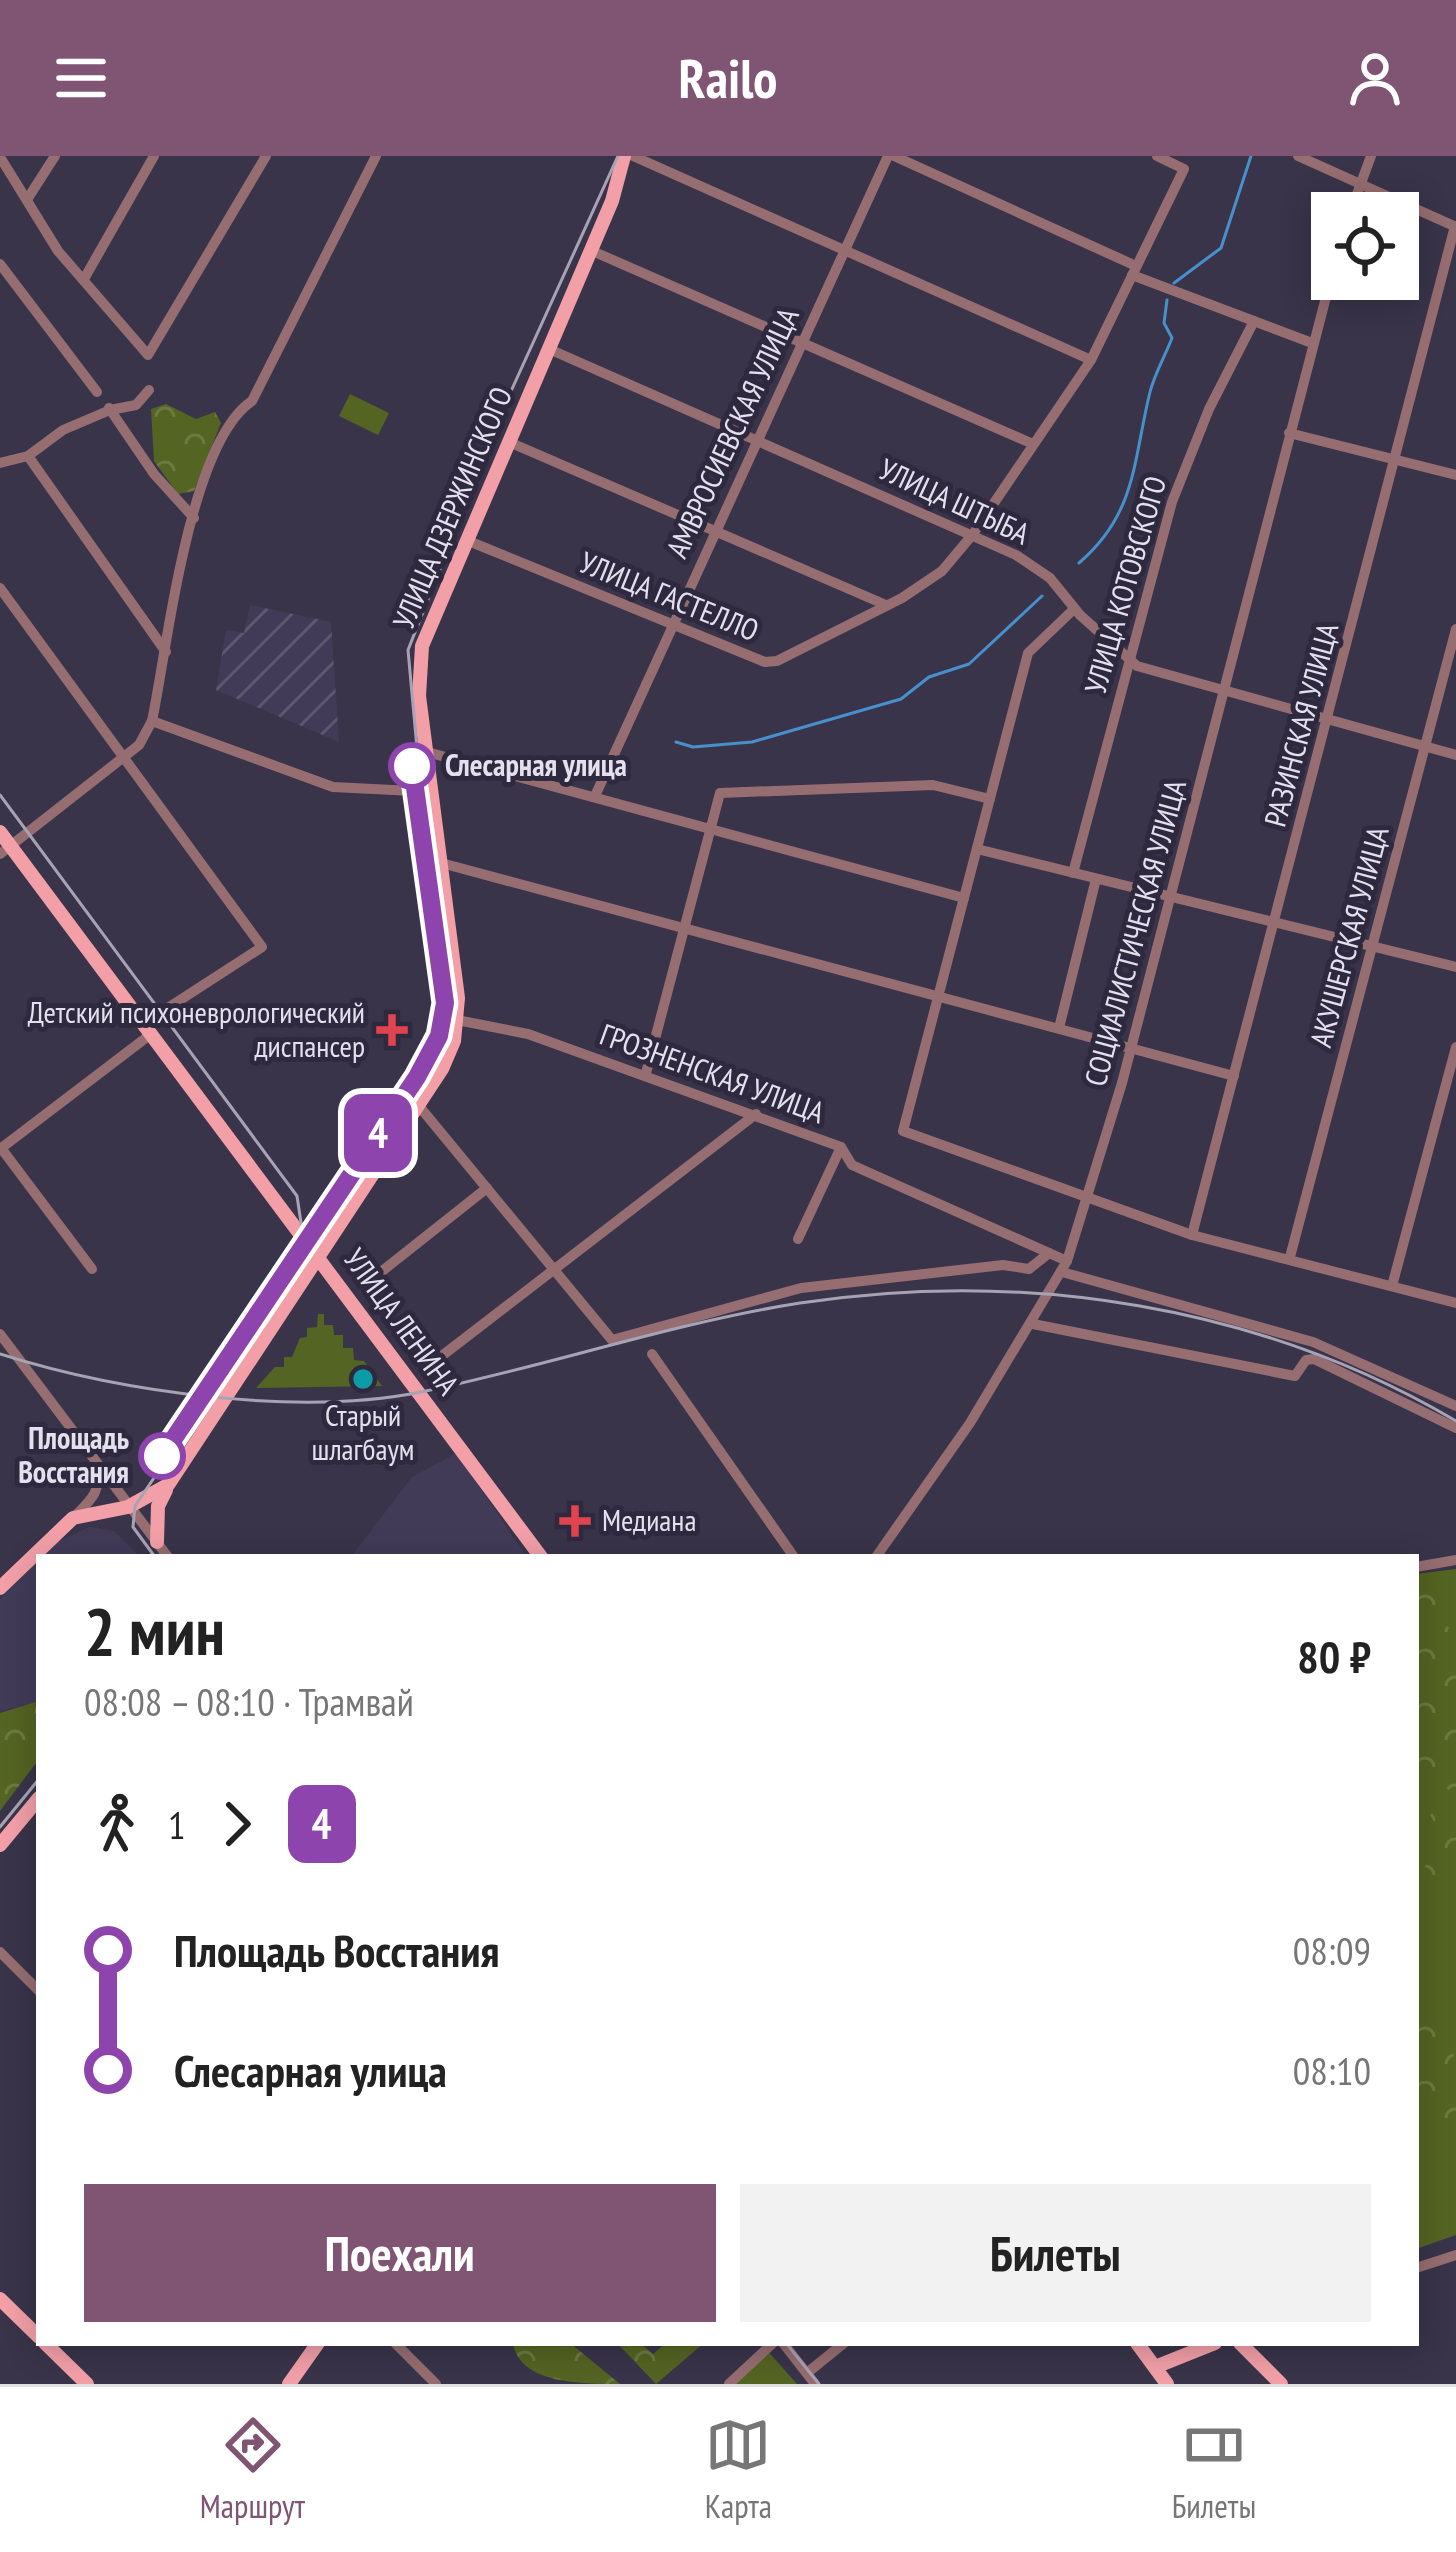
<!DOCTYPE html>
<html lang="ru">
<meta charset="utf-8">
<style>
body{margin:0;font-family:"PT Sans Narrow",sans-serif;background:#f2f2f2;color:#222;height:100vh;display:flex;flex-direction:column;font-size:45px;white-space:nowrap}
*{box-sizing:border-box;margin:0}
p{font-size:39px;color:#767676}
.icon{flex:none;width:66px;height:66px;fill:none;stroke:currentColor;stroke-width:2;stroke-linecap:round;stroke-linejoin:round}
.map{position:relative;flex:1;overflow:hidden}
.drawer{position:absolute;left:36px;top:1398px;width:1383px;height:792px;display:flex;flex-direction:column;background:#fff;border-radius:0px;box-shadow:0 6px 30px #0003}
.drawer>*{flex:none}
.badge{padding:0 24px;border-radius:18px;font-size:42px;line-height:78px}
.controls{position:absolute;left:1311px;top:36px;display:grid;gap:24px}
.controls a{display:grid;place-items:center;width:108px;height:108px;border-radius:0px;background:#fff;box-shadow:0 6px 30px #0003;font-size:60px}
.map>.badge{position:absolute;translate:-50% -50%;box-shadow:0 0 0 6px #fff}
.legs{display:flex;align-items:center;gap:18px;height:132px;padding:0 48px;font-size:39px}
.legs p{margin-inline-start:auto}
.summary{display:flex;align-items:center;justify-content:space-between;height:204px;padding:0 48px}
h1{font-size:66px;font-weight:700;line-height:90px}
.button{display:flex;gap:24px;margin-top:auto;padding:24px 48px}
.button a{flex:1;height:138px;border-radius:0px;background:#805473;color:#fff;font-size:48px;font-weight:700;line-height:138px;text-align:center}
.button a+a{background:#f2f2f2;color:#222}
ul{padding:0 48px;list-style:none}
li{display:flex;align-items:center;gap:42px;height:120px;font-size:45px}
li i{display:grid;place-items:center;width:18px;height:100%;margin:0 15px;background:currentColor}
li i::after{content:'';width:30px;height:30px;margin:-15px;border:9px solid;border-radius:50%;background:#fff}
li p{margin-inline-start:auto}
li:first-child i{background:linear-gradient(#0000 50%,currentColor 0)}
li:last-child i{background:linear-gradient(currentColor 50%,#0000 0)}
header{display:flex;justify-content:space-between;align-items:center;height:156px;padding:0 48px;background:#805473;color:#fff;font-size:54px;font-weight:700}
.tab-bar{display:flex;justify-content:space-around;align-items:center;height:168px;border-top:3px solid #e0e0e0;background:#fff;font-size:33px;color:#767676}
.tab-bar a{display:grid;justify-items:center;gap:6px}
.tab-bar .on{color:#805473}
.map>svg:first-child{display:block}
</style>
<header><svg class="icon" aria-label="menu" viewBox="0 0 24 24"><path d="M4 6h16M4 12h16M4 18h16"/></svg>Railo<svg class="icon" aria-label="person" viewBox="0 0 24 24"><circle cx="12" cy="8" r="4"/><path d="M4 21q1-7 8-7t8 7"/></svg></header>
<div class="map">
<svg width="1456" height="2228" viewBox="0 0 1456 2228">
<defs>
<pattern id="industrial-furrows" width="10" height="10" patternUnits="userSpaceOnUse" patternTransform="scale(3)"><rect width="10" height="10" fill="#423b58"/><path d="M-1 1l2-2M0 10L10 0M9 11l2-2" fill="none" stroke="#5d5770"/></pattern>
<pattern id="forest-crowns" width="20" height="18" patternUnits="userSpaceOnUse" patternTransform="scale(3)"><rect width="20" height="18" fill="#546422"/><path d="M2 6a3 3 0 1 1 6 0M12 15a3 3 0 1 1 6 0" fill="none" stroke="#6c7a42"/></pattern>
</defs>
<rect width="100%" height="100%" fill="#39344a"/>
<g fill="#423b58">
<path d="M456,1297L527,1401H351L412,1321Z"/>
<path d="M89,1371L114,1375L140,1401H42L57,1386Z"/>
<path d="M39,1404V1546L0,1555V1443Z"/>
</g>
<path fill="url(#industrial-furrows)" d="M250,449L331,466L339,586L216,534L226,474L244,477Z"/>
<g fill="#546422">
<path d="M350,238L389,257L378,279L339,260Z"/>
<path d="M318,1158H324V1169H333L334,1179H343V1192H353L354,1204L364,1205L382,1230L256,1232L275,1211H284V1201H292L300,1182L307,1181V1172L317,1171Z"/>
<path d="M1456,1413V2079L1416,2093V1418Z"/>
<path d="M766,2193L797,2228H729Z"/>
</g>
<g fill="url(#forest-crowns)">
<path d="M166,248L196,263L215,256L221,267L194,335L178,338L154,305L151,253Z"/>
<path d="M1456,1421V1450L1416,1455V1426Z"/>
<path d="M1437,1461L1456,1478V1719L1426,1723L1425,1703L1446,1687L1430,1659L1453,1636L1416,1619V1464Z"/>
<path d="M39,1545V1603L0,1655V1557Z"/>
<path d="M1440,1840L1456,1909L1454,1917L1416,1910V1857Z"/>
<path d="M1416,1924L1456,1928V1969L1416,1970Z"/>
<path d="M513,2187H570L620,2228C583,2228 519,2228 513,2187Z"/>
<path d="M617,2187H640L653,2198L666,2187H704L656,2228Z"/>
</g>
<g fill="none" stroke-linecap="round" stroke-linejoin="round">
<g stroke="#4690cc" stroke-width="3">
<path d="M1174,127L1221,92L1251,0"/>
<path d="M1079,407C1137,357 1133,305 1150,236C1155,217 1165,200 1172,182L1164,167L1167,144"/>
<path d="M676,586L693,591L752,586L901,543L929,521L969,508L1042,440"/>
</g>
<g stroke="#966d71" stroke-width="10">
<path d="M633,0L1091,204"/>
<path d="M894,0L1136,110"/>
<path d="M1298,0L1456,71"/>
<path d="M0,1L58,95L148,199L266,0"/>
<path d="M28,42L55,0"/>
<path d="M1350,57L1371,0"/>
<path d="M590,94L1033,288"/>
<path d="M0,108L97,236"/>
<path d="M1132,119L1312,187"/>
<path d="M84,123L154,0"/>
<path d="M549,193L1016,399L1050,422L1080,459L1137,510L1456,599"/>
<path d="M109,252L154,318L194,362"/>
<path d="M1289,277L1456,319"/>
<path d="M509,286L886,449"/>
<path d="M28,300L166,496"/>
<path d="M0,307L28,300L63,274L110,254L136,249L149,234"/>
<path d="M466,384L765,506L777,505L902,442L942,415L973,378L1091,204L1184,13L1157,0"/>
<path d="M0,432L262,791L143,868"/>
<path d="M1074,453L1028,497L903,975L1192,1079L1456,1147"/>
<path d="M152,565L333,631L433,636"/>
<path d="M427,596L964,742"/>
<path d="M595,640L888,0"/>
<path d="M977,693L1456,811"/>
<path d="M0,698L139,589L152,565C168,488 189,287 252,245L376,0"/>
<path d="M445,708L1234,920"/>
<path d="M1073,717L1172,346L1209,253L1254,165"/>
<path d="M457,864L528,878L841,991L852,1009L1067,1105"/>
<path d="M1059,872L1096,723"/>
<path d="M646,917L720,637L933,629L990,643"/>
<path d="M419,950L612,1184L801,1132L1003,1109L1029,1113L1049,1097"/>
<path d="M1,992L92,1113"/>
<path d="M0,993L151,878"/>
<path d="M1192,1079L1455,70"/>
<path d="M798,1083L841,991"/>
<path d="M1290,1101L1456,473"/>
<path d="M381,1116L487,1032"/>
<path d="M1062,1116L1313,1186L1456,1250"/>
<path d="M1392,1130L1456,891"/>
<path d="M1033,1168L1295,1220L1306,1204L1314,1203L1456,1272"/>
<path d="M0,1178L168,1401"/>
<path d="M652,1198L794,1401"/>
<path d="M443,1199L756,958"/>
<path d="M75,1360C90,1345 104,1334 94,1311"/>
<path d="M876,1401L970,1267L1067,1105L1122,927L1332,118"/>
<path d="M1416,1411L1456,1404"/>
<path d="M0,1796L39,1835"/>
<path d="M1416,2112L1456,2099"/>
<path d="M395,2187L436,2228"/>
<path d="M783,2187L815,2228"/>
<path d="M807,2217L844,2187"/>
<path d="M729,2228L773,2187"/>
</g>
<g stroke="#f29fa8" stroke-width="14">
<path d="M0,676L541,1401"/>
<path d="M157,1386L158,1350L166,1334"/>
<path d="M0,1432L73,1362L128,1351L168,1329L442,913L454,885L458,842L419,540L422,490L612,45L624,0"/>
<path d="M0,1689L39,1642"/>
<path d="M0,2143L39,2181"/>
<path d="M45,2187L87,2228"/>
<path d="M1137,2187L1167,2228"/>
<path d="M1240,2187L1281,2228"/>
<path d="M1155,2211L1215,2187"/>
<path d="M289,2228L318,2187"/>
</g>
<g stroke="#a7a3b4" stroke-width="3">
<path d="M0,639L297,1040L303,1080L298,1101"/>
<path d="M155,1401L133,1371L135,1350L406,949L437,901L451,847L421,636L408,494L507,244L618,0"/>
<path d="M0,1671L39,1623"/>
<path d="M786,2187L819,2228"/>
</g>
<path stroke="#a7a3b4" stroke-width="3" d="M0,1198C120,1236 297,1261 421,1236C548,1210 672,1167 800,1147C1024,1113 1260,1149 1456,1265"/>
</g>
<g fill="none" stroke-linecap="round" stroke-linejoin="round">
<g stroke="#fff" stroke-width="27">
<path id="line-1" d="M162,1300L417,921L439,880L445,847L412,610"/>
</g>
<use href="#line-1" stroke="#8e44ad" stroke-width="18"/>
</g>
<g fill="#fff" stroke="#8e44ad" stroke-width="6">
<circle cx="412" cy="610" r="21"/>
<circle cx="162" cy="1300" r="21"/>
</g>
<g fill="#e0444e" stroke="#2f2940" stroke-width="4.5">
<path d="M386 856h12v12h12v12h-12v12h-12v-12h-12v-12h12z"/>
<path d="M569 1347h12v12h12v12h-12v12h-12v-12h-12v-12h12z"/>
</g>
<circle fill="#0f9aa8" stroke="#2f2940" stroke-width="4.5" cx="363" cy="1223" r="12"/>
<g text-anchor="middle" stroke-width="10" stroke-linejoin="round" paint-order="stroke">
<g font-size="30" fill="#e4e1ef" stroke="#2f2940">
<text transform="translate(733 277) rotate(-65)" y="10">АМВРОСИЕВСКАЯ УЛИЦА</text>
<text transform="translate(954 346) rotate(25)" y="10">УЛИЦА ШТЫБА</text>
<text transform="translate(453 352) rotate(-67)" y="10">УЛИЦА ДЗЕРЖИНСКОГО</text>
<text transform="translate(1126 429) rotate(-74)" y="10">УЛИЦА КОТОВСКОГО</text>
<text transform="translate(669 441) rotate(22)" y="10">УЛИЦА ГАСТЕЛЛО</text>
<text transform="translate(1302 569) rotate(-75)" y="10">РАЗИНСКАЯ УЛИЦА</text>
<text transform="translate(1136 777) rotate(-75)" y="10">СОЦИАЛИСТИЧЕСКАЯ УЛИЦА</text>
<text transform="translate(1350 781) rotate(-75)" y="10">АКУШЕРСКАЯ УЛИЦА</text>
<text transform="translate(712 918) rotate(20)" y="10">ГРОЗНЕНСКАЯ УЛИЦА</text>
<text transform="translate(401 1166) rotate(54)" y="10">УЛИЦА ЛЕНИНА</text>
</g>
<g font-size="30" font-weight="bold" fill="#e4e1ef" stroke="#2f2940" text-anchor="start">
<text x="445" y="620">Слесарная улица</text>
<text x="129" y="1293" text-anchor="end">Площадь<tspan x="129" dy="34">Восстания</tspan></text>
</g>
<g font-size="30" fill="#e4e1ef" stroke="#2f2940" text-anchor="end">
<text x="365" y="867">Детский психоневрологический<tspan x="365" dy="34">диспансер</tspan></text>
<text x="363" y="1270" text-anchor="middle">Старый<tspan x="363" dy="34">шлагбаум</tspan></text>
<text x="602" y="1375" text-anchor="start">Медиана</text>
</g>
</g>
</svg>
<div class="controls">
<a><svg class="icon" aria-label="locate" viewBox="0 0 24 24"><circle cx="12" cy="12" r="6"/><path d="M12 2v4M12 18v4M2 12h4M18 12h4"/></svg></a>
</div>
<b class="badge" style="left:378px;top:977px;background:#8e44ad;color:#fff">4</b>
<section class="drawer">
<div class="summary"><div><h1>2 мин</h1><p>08:08 – 08:10 · Трамвай</p></div><b>80 ₽</b></div>
<div class="legs"><svg class="icon" aria-label="walk" viewBox="0 0 24 24"><circle cx="13" cy="4" r="2"/><path d="M13 8l-2 6 4 7M11 14l-3 7M7 12l3-4h3l4 4"/></svg>1<svg class="icon" aria-label="forward" viewBox="0 0 24 24"><path d="M9 5l7 7-7 7"/></svg><b class="badge" style="background:#8e44ad;color:#fff">4</b></div>
<ul>
<li><i style="color:#8e44ad"></i><b>Площадь Восстания</b><p>08:09</p></li>
<li><i style="color:#8e44ad"></i><b>Слесарная улица</b><p>08:10</p></li>
</ul>
<div class="button"><a>Поехали</a><a>Билеты</a></div>
</section>
</div>
<nav class="tab-bar">
<a class="on"><svg class="icon" aria-label="directions" viewBox="0 0 24 24"><path d="M12 3l9 9-9 9-9-9zM9 14v-3h6M13 9l2 2-2 2"/></svg>Маршрут</a>
<a><svg class="icon" aria-label="map" viewBox="0 0 24 24"><path d="M3 6l6-2 6 2 6-2v14l-6 2-6-2-6 2zM9 4v14M15 6v14"/></svg>Карта</a>
<a><svg class="icon" aria-label="tickets" viewBox="0 0 24 24"><path d="M3 7h18v10H3zM15 7v10"/></svg>Билеты</a>
</nav>
